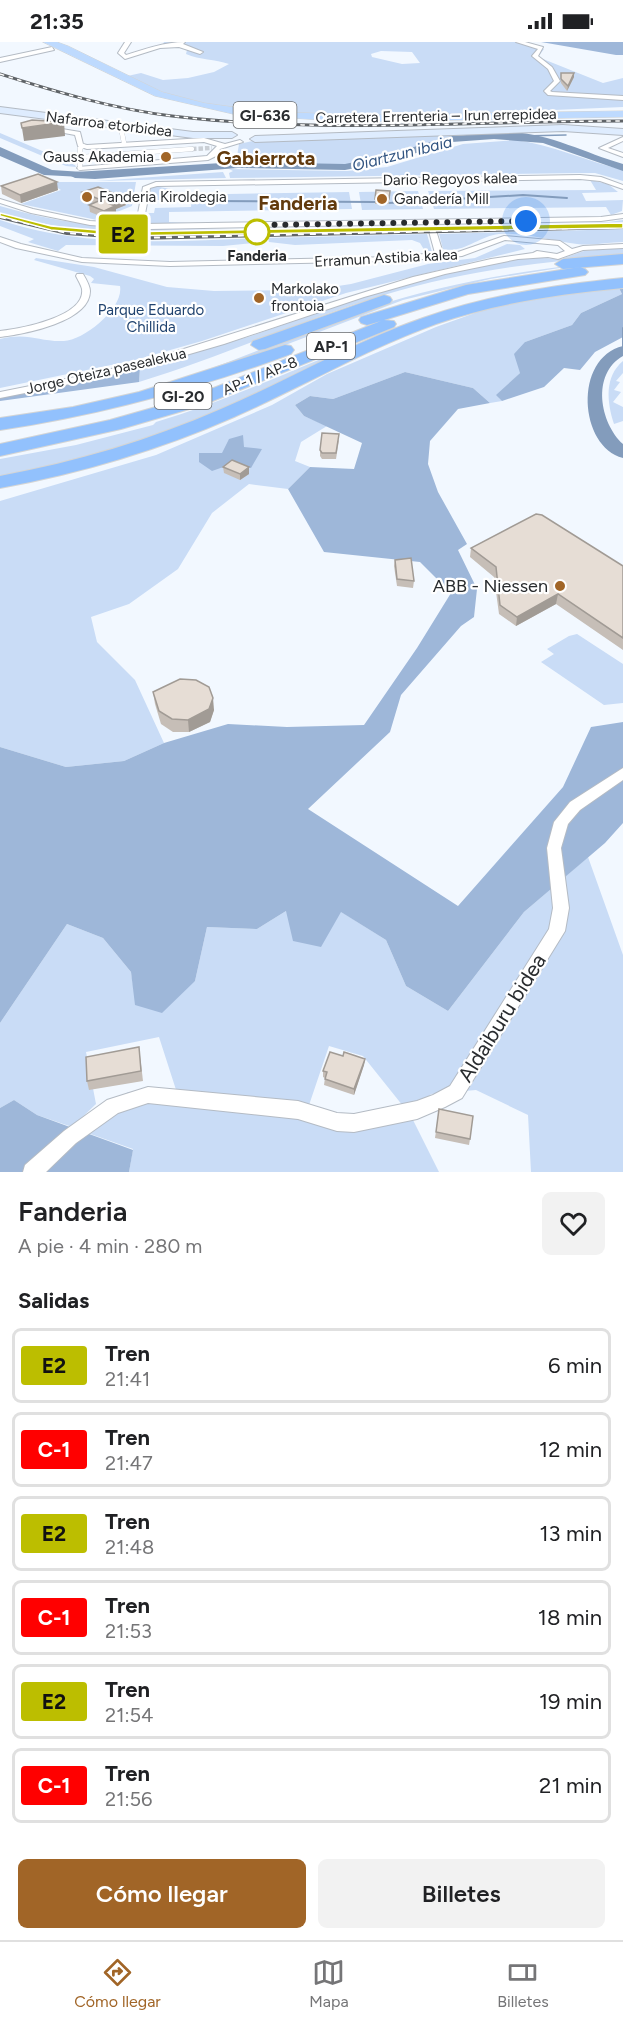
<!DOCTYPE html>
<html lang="es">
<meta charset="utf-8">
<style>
body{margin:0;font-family:Figtree,sans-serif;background:#f2f2f2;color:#202124;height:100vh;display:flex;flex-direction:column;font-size:22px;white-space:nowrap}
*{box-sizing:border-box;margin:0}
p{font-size:20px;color:#757577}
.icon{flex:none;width:33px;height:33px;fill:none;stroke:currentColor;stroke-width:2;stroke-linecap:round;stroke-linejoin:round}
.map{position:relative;height:1130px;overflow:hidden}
.panel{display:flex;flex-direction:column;background:#fff;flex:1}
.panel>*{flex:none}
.badge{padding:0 12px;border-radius:4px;font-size:21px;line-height:39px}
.you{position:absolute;width:30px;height:30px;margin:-15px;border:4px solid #fff;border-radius:50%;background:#1a73e8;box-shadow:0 0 0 9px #1a73e833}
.map>.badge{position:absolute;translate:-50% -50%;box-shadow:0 0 0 3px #fff}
h2{padding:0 18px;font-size:22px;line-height:54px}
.round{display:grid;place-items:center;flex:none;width:63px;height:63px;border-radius:9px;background:#f2f2f2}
.headline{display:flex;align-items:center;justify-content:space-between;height:102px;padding:0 18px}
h1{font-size:28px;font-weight:600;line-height:45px}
.cta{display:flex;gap:12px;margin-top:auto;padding:12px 18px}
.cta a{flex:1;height:69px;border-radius:9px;background:#a16527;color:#fff;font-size:24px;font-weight:600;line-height:69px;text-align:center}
.cta a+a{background:#f2f2f2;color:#202124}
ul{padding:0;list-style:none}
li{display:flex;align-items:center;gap:18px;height:75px;margin:0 12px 9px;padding:0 6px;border:3px solid #e0e0e0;border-radius:9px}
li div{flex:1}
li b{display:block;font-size:22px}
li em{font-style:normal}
li .badge{min-width:66px;font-weight:700;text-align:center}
.status{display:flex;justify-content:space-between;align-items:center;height:42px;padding:0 30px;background:#fff;direction:ltr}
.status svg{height:16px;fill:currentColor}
.tab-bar{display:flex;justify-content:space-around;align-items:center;height:84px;border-top:2px solid #e0e0e0;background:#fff;font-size:16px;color:#757577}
.tab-bar a{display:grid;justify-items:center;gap:3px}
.tab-bar .on{color:#a16527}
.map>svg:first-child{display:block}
</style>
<div class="status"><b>21:35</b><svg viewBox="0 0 49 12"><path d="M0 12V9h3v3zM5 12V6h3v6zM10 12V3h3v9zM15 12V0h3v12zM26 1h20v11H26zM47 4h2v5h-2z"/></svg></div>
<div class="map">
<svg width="623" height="1130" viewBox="0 0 623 1130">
<rect width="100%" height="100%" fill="#f2f8ff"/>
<g fill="#c9dcf6" fill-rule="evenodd">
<path d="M164,0H517L544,7L538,15L603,41L623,36V65L421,74L348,75L248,70L178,56L123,35L141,31L163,38L188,36L214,30L229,22C215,17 200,18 186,12L187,8L178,3L163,2ZM381,9L412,10L420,21L402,22L372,15L371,12Z"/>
<path d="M0,91L75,123L76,125L66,124L0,96Z"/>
<path d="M466,92L354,123L292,126L236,120L239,102L266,96Z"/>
<path d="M515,98C553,103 586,119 623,128V139L595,131H579L230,136L229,131L233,129L229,127L347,129L387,125L463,102Z"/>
<path d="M223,130L226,136L96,139Z"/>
<path d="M590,138L608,142L618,150L582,151L586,159L623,158L622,169L611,173L606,165L434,167L428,149L596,148Z"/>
<path d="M58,140H136L132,164L97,178L21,162L61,148L51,142Z"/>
<path d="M154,144L171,147L172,153L349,150L352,167L169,170V180L190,181H149L146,180L147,171H154L155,166L191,165L192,157L157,158V154H150L151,145Z"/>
<path d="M418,149L423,167L362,168L359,150Z"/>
<path d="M0,164C88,190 160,188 251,187L252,189C163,187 88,198 0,171Z"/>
<path d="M0,178C85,207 176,199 264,196V200L223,204L66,203L58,209L28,200L34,197L0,184Z"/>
<path d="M623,178V182L437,185L609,180Z"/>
<path d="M623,187V200C608,200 592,204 577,202C551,199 526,190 499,192C479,194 463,212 443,207L439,192Z"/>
<path d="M427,192L432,210L426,211L420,201L412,198L295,203L269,200L268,196Z"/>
<path d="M507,202L520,203L525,207L346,251L202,299L135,318L0,346V297C29,290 39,300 64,299C84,298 124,266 120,244L91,241L94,237L90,234L34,218L36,216L94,225L167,245L214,249L312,248L351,242L428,222L475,216Z"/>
<path d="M623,206V214C542,219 462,229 384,253C301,278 222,315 139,340L140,326L248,295L367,253L450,230L524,215L561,217L584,209Z"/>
<path d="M584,222L490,237L403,258L238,321L157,345C229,322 298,291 370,266C439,243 512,230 584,222Z"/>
<path d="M619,246L622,252L581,271L572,283L525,300L520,331L497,353L502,359L490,361L473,346L405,330L333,357L310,354L295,363L304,374L327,384L301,400L295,419L310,425L288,447L249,442L212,471L178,527L129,562L91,575L97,600L135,638L164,701L124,719L66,725L0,705V459L156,413L272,363L327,332L436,285L486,267L561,251Z"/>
<path d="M448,268C303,332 158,409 0,434V417L76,403L153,383L156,380C256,350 349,300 448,268Z"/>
<path d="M623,319V331L616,339L620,340L614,348L621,350L613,360L623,365V379L614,382C607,360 604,335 623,319Z"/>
<path d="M577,592L623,622V661L604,663L541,620L554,612L547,607L569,594Z"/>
<path d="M588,815L623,913V1130H531L528,1073L476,1048L431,1052L411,1074L439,1130H129L133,1107L82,1089L128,1050L178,1054L159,995L86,1010L96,1062L72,1085L37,1073L14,1058L0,1066V981L67,882L103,896L131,930L136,962L195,939L207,885L257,887L286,869H340L386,898L406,944L448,969L524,870ZM329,1004L363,1014L411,1074L364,1081L307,1069Z"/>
</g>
<g fill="#9eb7d9">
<path d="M541,0H623V13H616Z"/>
<path d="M623,245V295L595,310L580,328L564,326L544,345L502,359L496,353L520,331L514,312L525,300L572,283L581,271L622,252L619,246Z"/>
<path d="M140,326L139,340L0,359V355L41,349Z"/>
<path d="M405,330L473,346L490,361L458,367L430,399L428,422L438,450L467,502L458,508L477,547L474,575L461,584L401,653L390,690L308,767L458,864L563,745L591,685L623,680V781L605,801L524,870L448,969L406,944L386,898L341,870L321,905L293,899L286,869L257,887L207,885L195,939L162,971L135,963L131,930L103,896L67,882L0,981V705L66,725L124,719L164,701L228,682L287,685L364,683L417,606L451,551L420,520L324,510L288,447L310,425L354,427L362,401L304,374L295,363L310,354L333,357Z"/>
<path d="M243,393L244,405L262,407L251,426L232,422L212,429L199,420V411H222L229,397Z"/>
<path d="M14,1058L37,1073L133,1108L129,1130H0V1066Z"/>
</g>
<path fill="#839cbc" d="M0,105L52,128L99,131L100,136L44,133L0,114Z"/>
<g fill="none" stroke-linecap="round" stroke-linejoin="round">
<path stroke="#839cbc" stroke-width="1.5" d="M521,94L566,93"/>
<g stroke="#839cbc" stroke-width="2">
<path d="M210,159L375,160"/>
<path d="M389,161L523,153L567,156"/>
<path d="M623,286V308"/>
</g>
<g fill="#839cbc" fill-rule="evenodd">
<path d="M511,90C551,92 585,111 623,122V129L543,101L494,97L452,100L387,120L345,128L238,126L95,137L75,136L69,133L75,130L238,120L345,122L379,115L452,94Z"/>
<path d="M623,304V314C591,332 600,381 623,402V416C579,405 573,316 623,304Z"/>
</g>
<path stroke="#cacfd5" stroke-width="4.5" stroke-dasharray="4.5 2" stroke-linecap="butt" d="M192,107L212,106"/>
<g stroke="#b4bbc4" stroke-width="5">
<g id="pedestrian">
<path d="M121,86L124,101"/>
<path d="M80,115L192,107"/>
<path d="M80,126V106L83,104"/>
</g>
</g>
<g stroke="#b4bbc4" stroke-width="2">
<g id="minor">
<path d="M125,0H131L124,11L126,13C145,7 165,0 185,0L183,2L203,10L200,12L179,5L160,6L125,17L118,11Z"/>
<path d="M516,0H525L543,5L538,14L552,25L560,39L550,49L552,50L623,54V58L548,53L544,49L554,39L548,27L532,14L538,7Z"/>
<path d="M52,5L54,8L0,20V16Z"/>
<path d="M50,85L80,90L83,102L87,103L204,96L225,102L240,98L243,100L220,107L216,114L208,118L80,128L77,126L78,125L207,114L217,104L204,100L87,107L78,104L75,93L48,88L47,87Z"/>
<path d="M623,95V99L608,106L623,111V115L599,106Z"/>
<path d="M580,133L601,135L623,143V147L600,139L580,137L157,144L150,146L143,182L601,175L623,172V176L601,179L434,182L443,211L458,210L504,194L560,199L572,207L583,204L623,202V206L583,208L558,217L548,215L518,217L445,232L364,255L224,302L162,320L95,337L0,356V350L95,331L155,316L413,235L491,217L533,211L537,209L557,212L565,209L558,203L505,198L462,214L440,216L393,219L170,224L82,220L16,206L0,200V195L21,202L82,216L170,220L393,215L435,211L427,182L150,187L90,183L31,171L0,161V157L33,167L90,179L136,182L143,145L156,140Z"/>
<path d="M77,232H83C86,237 90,244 90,249C90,280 24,292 0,295V289C19,287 86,275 82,247C81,243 78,238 76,234Z"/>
<path d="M623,726V738L580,768L568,782L561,806L569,866L565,889L462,1056L445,1065L417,1077L354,1090L337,1089L298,1077L148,1061L118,1071L76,1101L46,1130H23L25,1123L64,1089L107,1058L148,1045L298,1059L337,1071L354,1072L417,1059L433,1053L450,1044L549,887L553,866L547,806L554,780L570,760Z"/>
</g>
</g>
<g stroke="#b4bbc4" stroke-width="2">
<g id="secondary">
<path d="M0,65L193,90H232L237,93L232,96H193L0,71Z"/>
<path d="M563,83L623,87V93L563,89L255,100L250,97L255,94Z"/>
</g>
</g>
<g stroke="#d4d5d5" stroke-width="1">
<path id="primary" d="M43,0H57L68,4L162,50L204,61L262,69L351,73L623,69V75L351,80L233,72L155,54Z"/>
</g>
<g stroke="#d4d5d5" stroke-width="2">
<g id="motorway">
<path d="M623,212V222L563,227L555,222L563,217Z"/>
<path d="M580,225L585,227L588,230L585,233L468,252L384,278L394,279L396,282L394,285L203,363L121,387L0,414V402L110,378L191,355L381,279L367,283L361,281L359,278L361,275L466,243Z"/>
<path d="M623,236V246C559,252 497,261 436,282C366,307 302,345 234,375C159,408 81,431 0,446V434C76,420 150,398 221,367C289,338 353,300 423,276C488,253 555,243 623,236Z"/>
<path d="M384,253L390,255L392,258L390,261L265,307L259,308L251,303L253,299Z"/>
<path d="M285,303L291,304L294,308L291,312C196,347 100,373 0,388V376L73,365L139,350Z"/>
</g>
</g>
<use href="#pedestrian" stroke="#fff" stroke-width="4.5"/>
<use href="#minor" fill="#fff" fill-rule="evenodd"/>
<use href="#secondary" fill="#deecfe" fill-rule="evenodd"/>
<use href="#primary" fill="#bedafe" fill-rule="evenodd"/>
<use href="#motorway" fill="#92c1fd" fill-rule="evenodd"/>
<g stroke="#606468" stroke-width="3">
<path id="rail-far1" d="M0,32C56,50 114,67 172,74C322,92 473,79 623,79"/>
</g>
<g stroke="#606468" stroke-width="4">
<path id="rail" d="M0,175L67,191L137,196L623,185"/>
</g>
<use href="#rail-far1" stroke="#fff" stroke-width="1.5" stroke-dasharray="4.5" stroke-linecap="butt"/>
<use href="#rail" stroke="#fff" stroke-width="2" stroke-dasharray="6" stroke-linecap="butt"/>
</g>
<g fill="#c6beb7">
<path d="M561,31L574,35L567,49L561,41Z"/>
<path d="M1,144L58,148L21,161L2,152Z"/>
<path d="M376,148L390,149L389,162H375Z"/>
<path d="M82,150L125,156L126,163L116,167V172L105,176L90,170L89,163L93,161L83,157Z"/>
<path d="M339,398L336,417H322L320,414V408Z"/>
<path d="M223,425L249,432L240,438L224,431Z"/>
<path d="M471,506L623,524V608L556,562L516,584L499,572L494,535L470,515Z"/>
<path d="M395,518L414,539L413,546L397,544L394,524Z"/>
<path d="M153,650L214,668L210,680L189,690H173L161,682L155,662Z"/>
<path d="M139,1005L143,1039L89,1048L87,1039Z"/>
<path d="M343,1014L365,1017L364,1023L354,1053L324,1043L325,1036L323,1035V1029Z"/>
<path d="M439,1067L470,1097L469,1103L435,1096Z"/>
</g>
<g fill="#a19b95">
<path d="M574,31V35L567,49L568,44Z"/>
<path d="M64,80L65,94L24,99L22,86Z"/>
<path d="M57,140L58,148L21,161L20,153Z"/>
<path d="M125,156L126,163L116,167V172L105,176L104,169L110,162Z"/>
<path d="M249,425V432L240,438V432Z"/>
<path d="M558,552L556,562L516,584L517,575Z"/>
<path d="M213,656L214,668L210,680L189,690L188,678Z"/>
<path d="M365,1017L364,1023L354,1053V1047Z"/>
</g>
<g fill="#e6ddd5" stroke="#a19b95" stroke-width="1.5">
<path d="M561,31H574L568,44L561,37Z"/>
<path d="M32,78L64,80L22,86L21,81Z"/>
<path d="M38,132L57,140L20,153L1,144Z"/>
<path d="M98,145L125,156L110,162L115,164L104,169L89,163L101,158L82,150Z"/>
<path d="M376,148L390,149L389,157H375Z"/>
<path d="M322,391L339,392L336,411H322L320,408Z"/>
<path d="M232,418L249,425L240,432L223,425Z"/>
<path d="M536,472L542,473L623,524V596L558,552L517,575L500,563L496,525L471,506Z"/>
<path d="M411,516L414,539L397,537L395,518Z"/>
<path d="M180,637L196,638L209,645L213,656L209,667L188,678L172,677L159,669L153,650Z"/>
<path d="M139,1005L141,1029L87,1039L86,1015Z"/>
<path d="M330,1010L343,1014L344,1010L365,1017L354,1047L325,1037L327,1030L323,1029Z"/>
<path d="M439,1067L473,1074L470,1097L436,1090Z"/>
</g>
<path fill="#bcbe00" stroke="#fff" stroke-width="1.5" d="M0,171L51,184L119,190L623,181V186L119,194L51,188L0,174Z"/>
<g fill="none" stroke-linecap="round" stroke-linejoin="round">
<path stroke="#292c2f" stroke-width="6" stroke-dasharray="0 10.8" d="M257,190L261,183L526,179"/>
</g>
<g fill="#a16527" stroke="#fff" stroke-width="2">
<circle cx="166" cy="115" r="6"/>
<circle cx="87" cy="155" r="6"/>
<circle cx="382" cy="157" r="6"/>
<circle cx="259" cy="256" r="6"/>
<circle cx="560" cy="544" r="6"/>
</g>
<circle fill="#fff" stroke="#bcbe00" stroke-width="3" cx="257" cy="190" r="12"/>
<g text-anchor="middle" stroke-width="4.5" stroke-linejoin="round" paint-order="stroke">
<g font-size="15" fill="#292c2f" stroke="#fff">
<text transform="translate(436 74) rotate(-1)" y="5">Carretera Errenteria – Irun errepidea</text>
<text transform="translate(109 82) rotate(7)" y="5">Nafarroa etorbidea</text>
<text transform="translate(450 137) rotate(-1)" y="5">Dario Regoyos kalea</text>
<text transform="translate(386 216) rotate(-3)" y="5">Erramun Astibia kalea</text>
<text transform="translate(106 329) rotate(-13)" y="5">Jorge Oteiza pasealekua</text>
<text transform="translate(260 334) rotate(-22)" y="5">AP-1 / AP-8</text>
</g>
<g font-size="15" fill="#292c2f" stroke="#fff" text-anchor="start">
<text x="154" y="120" text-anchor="end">Gauss Akademia</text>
<text x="99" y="160">Fanderia Kiroldegia</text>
<text x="394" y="162">Ganadería Mill</text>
<text x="271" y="252">Markolako<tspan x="271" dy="17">frontoia</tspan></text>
</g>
<g font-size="15" font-weight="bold" fill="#292c2f" stroke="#fff">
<text x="257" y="219">Fanderia</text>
</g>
<g font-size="15" fill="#214470" stroke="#fff">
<text x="151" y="273">Parque Eduardo<tspan x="151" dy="17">Chillida</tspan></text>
</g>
<g fill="#fff" stroke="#696b6d" stroke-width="1.5">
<rect x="233.5" y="60" width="63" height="26" rx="4.5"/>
<rect x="307" y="291" width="48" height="26" rx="4.5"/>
<rect x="154.5" y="341" width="57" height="26" rx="4.5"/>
</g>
<g font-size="16" font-weight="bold" fill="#292c2f">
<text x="265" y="79">GI-636</text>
<text x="331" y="310">AP-1</text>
<text x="183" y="360">GI-20</text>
</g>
<g font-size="16" font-style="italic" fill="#315481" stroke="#fff">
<text transform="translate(402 111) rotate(-14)" y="6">Oiartzun ibaia</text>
</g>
<g font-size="18" fill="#292c2f" stroke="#fff" text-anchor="end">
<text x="548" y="550">ABB - Niessen</text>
</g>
<g font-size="20" font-weight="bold" fill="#623a0d" stroke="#fff">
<text x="266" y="123">Gabierrota</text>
<text x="298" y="168">Fanderia</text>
</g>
<g font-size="21" fill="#292c2f" stroke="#fff">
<text transform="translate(502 976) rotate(-58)" y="7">Aldaiburu bidea</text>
</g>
</g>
</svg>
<div class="you" style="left:526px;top:179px"></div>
<b class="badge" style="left:123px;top:192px;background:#bcbe00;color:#111">E2</b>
</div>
<section class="panel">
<div class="headline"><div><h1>Fanderia</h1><p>A pie · 4 min · 280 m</p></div><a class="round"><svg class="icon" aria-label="heart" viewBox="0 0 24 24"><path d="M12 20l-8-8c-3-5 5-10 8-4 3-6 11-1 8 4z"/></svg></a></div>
<h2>Salidas</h2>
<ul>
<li><span class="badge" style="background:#bcbe00;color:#111">E2</span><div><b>Tren</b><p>21:41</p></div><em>6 min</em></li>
<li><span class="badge" style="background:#f00;color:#fff">C-1</span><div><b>Tren</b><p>21:47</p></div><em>12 min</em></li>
<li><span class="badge" style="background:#bcbe00;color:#111">E2</span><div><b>Tren</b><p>21:48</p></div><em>13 min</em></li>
<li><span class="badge" style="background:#f00;color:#fff">C-1</span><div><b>Tren</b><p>21:53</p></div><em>18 min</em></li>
<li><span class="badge" style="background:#bcbe00;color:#111">E2</span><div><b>Tren</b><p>21:54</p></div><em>19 min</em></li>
<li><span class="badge" style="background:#f00;color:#fff">C-1</span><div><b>Tren</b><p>21:56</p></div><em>21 min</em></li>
</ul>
<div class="cta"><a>Cómo llegar</a><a>Billetes</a></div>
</section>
<nav class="tab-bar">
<a class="on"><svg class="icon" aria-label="directions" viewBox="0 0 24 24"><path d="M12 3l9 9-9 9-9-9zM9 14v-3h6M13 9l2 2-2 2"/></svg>Cómo llegar</a>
<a><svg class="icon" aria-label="map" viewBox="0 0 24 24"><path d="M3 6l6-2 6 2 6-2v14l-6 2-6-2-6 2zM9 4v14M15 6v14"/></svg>Mapa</a>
<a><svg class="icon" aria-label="tickets" viewBox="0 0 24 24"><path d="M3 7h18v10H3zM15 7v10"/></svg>Billetes</a>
</nav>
